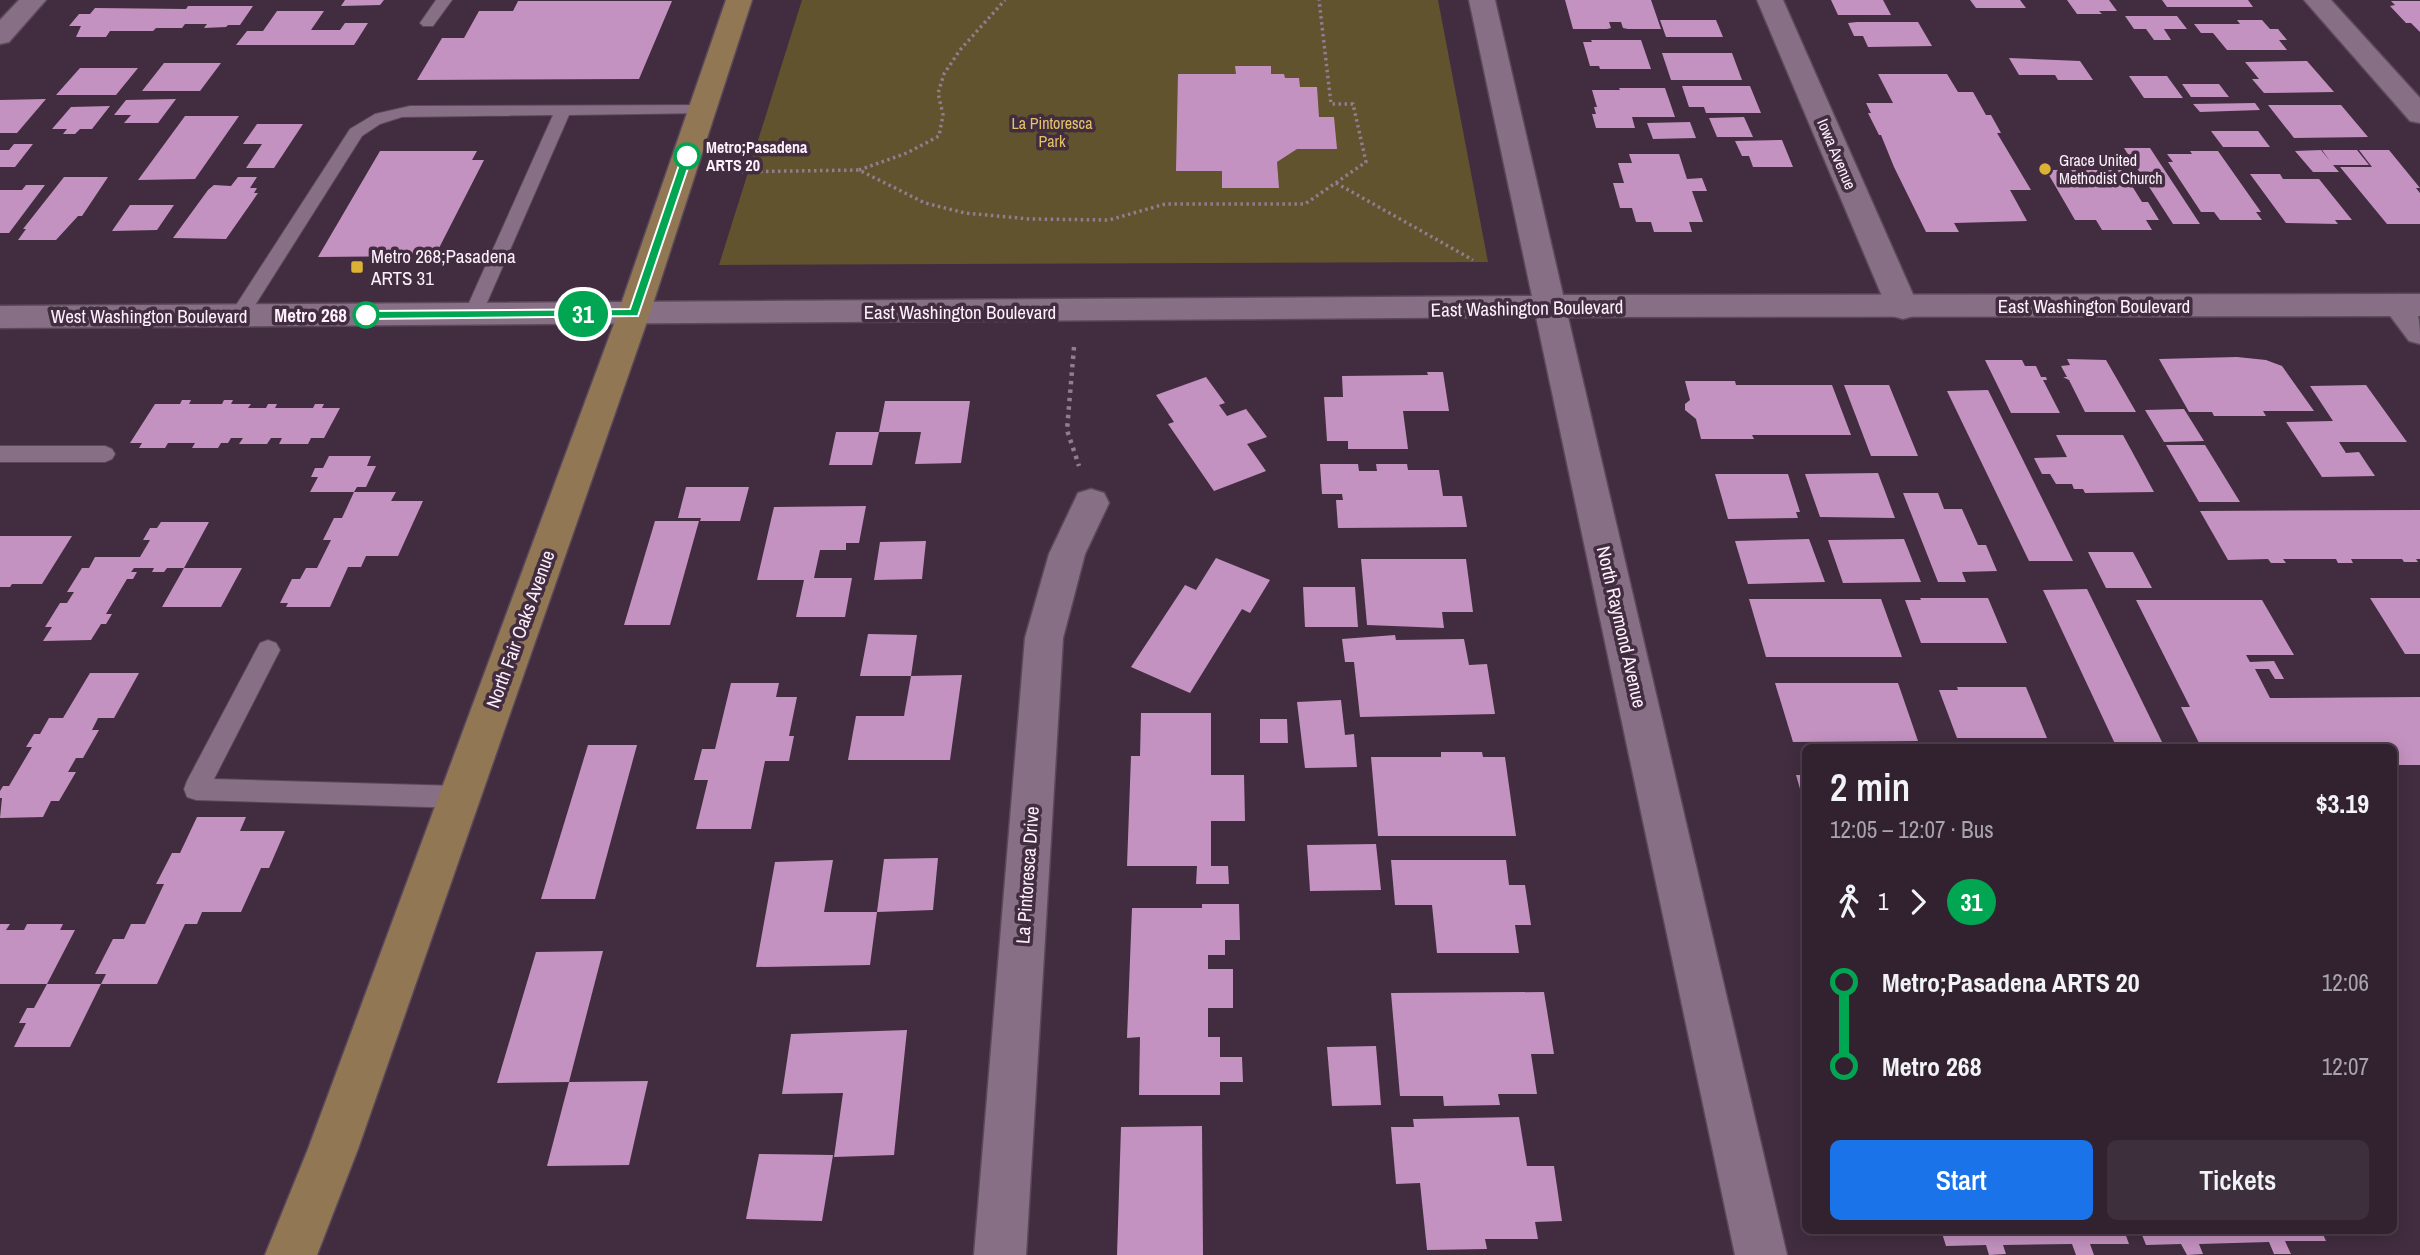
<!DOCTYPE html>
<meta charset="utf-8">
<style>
body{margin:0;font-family:"Archivo Narrow",sans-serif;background:#3d2f3c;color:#f1f3f6;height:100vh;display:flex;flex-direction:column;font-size:26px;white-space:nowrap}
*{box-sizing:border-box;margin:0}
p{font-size:23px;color:#a8a4ab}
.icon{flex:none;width:38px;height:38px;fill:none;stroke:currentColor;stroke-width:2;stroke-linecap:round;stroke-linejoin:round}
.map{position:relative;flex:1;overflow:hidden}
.details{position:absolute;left:1802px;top:744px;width:595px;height:490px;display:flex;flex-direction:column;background:#322230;border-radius:10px;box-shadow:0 4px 18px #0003,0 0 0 2px #4d3f4c}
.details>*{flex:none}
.badge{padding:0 14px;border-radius:23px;font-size:24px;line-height:46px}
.map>.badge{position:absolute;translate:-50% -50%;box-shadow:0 0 0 4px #fff}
.legs{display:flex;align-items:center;gap:10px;height:77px;padding:0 28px;font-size:23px}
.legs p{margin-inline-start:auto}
.overview{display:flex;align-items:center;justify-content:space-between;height:119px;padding:0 28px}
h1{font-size:38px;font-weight:600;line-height:52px}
.button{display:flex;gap:14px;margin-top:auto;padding:14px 28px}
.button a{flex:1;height:80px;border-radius:10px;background:#1a73e8;color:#fff;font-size:28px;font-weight:600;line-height:80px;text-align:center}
.button a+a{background:#3d2f3c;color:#f1f3f6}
ul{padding:0 28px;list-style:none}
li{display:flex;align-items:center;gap:24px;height:84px;font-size:26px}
li i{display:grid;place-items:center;width:10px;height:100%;margin:0 9px;background:currentColor}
li i::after{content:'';width:18px;height:18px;margin:-9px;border:5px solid;border-radius:50%;background:#322230}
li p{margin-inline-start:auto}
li:first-child i{background:linear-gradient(#0000 50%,currentColor 0)}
li:last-child i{background:linear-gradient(currentColor 50%,#0000 0)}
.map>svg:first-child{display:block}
</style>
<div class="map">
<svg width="2420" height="1255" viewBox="0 0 2420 1255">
<rect width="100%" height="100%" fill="#422d40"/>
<path fill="#60532e" d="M802,0H1438L1488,262L719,265Z"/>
<g fill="#c492c0">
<path d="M345,0H384L380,5L341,6Z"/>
<path d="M1565,0H1651L1661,29H1628L1623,28L1621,22H1609L1611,28L1607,29H1573Z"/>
<path d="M1831,0H1883L1891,15H1838Z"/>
<path d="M1970,0H2020L2026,8H1976Z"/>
<path d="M2067,0H2109L2117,11H2099L2102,14H2077Z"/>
<path d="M2162,0H2248L2253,7H2167Z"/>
<path d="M518,1H672L639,79L417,80L442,38H464L479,11H513Z"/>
<path d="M2391,1H2420V32L2411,23H2406L2390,6L2395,5Z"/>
<path d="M188,6H253L240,25H228L226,27L204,28L207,24H185L182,28H156L153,31H110L106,37H76L81,26H69L79,14H90L95,8L186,9Z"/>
<path d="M277,11H324L311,30H340L345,23H368L354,45H236L247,31H263Z"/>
<path d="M2125,16H2177L2187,29H2164L2171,40H2154L2146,29H2134Z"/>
<path d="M1660,20H1716L1723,37H1666Z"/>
<path d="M2237,20H2262L2270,29H2278L2287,40H2279L2287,50H2227L2213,33H2201L2194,24H2240Z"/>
<path d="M1857,22H1918L1932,46L1868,47L1863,36H1854L1848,23Z"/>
<path d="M1591,40H1641L1651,69H1600L1599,66H1590L1583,42H1592Z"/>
<path d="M1662,53H1732L1742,80H1671Z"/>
<path d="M2009,58L2080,61L2093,80H2058L2055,75H2019Z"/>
<path d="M2307,61L2334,92L2264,93L2252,79H2259L2245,62Z"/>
<path d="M164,63H221L200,91H142Z"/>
<path d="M1235,66H1271V74H1284L1285,78H1299L1300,87H1317L1319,117H1334L1337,149H1297L1277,162L1279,188H1222V171H1176L1178,74H1236Z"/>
<path d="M80,68H138L116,95H56Z"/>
<path d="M1878,74H1947L1958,92H1973L1986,115H1991L2001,133H1997L2031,190H2010L2027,221L1954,223L1959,232H1926L1894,167L1881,135H1879L1868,113H1871L1866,103H1893Z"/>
<path d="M2129,76H2167L2183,98H2144Z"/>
<path d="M2182,84H2219L2229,97H2191Z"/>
<path d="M1682,86H1750L1761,113H1706L1704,107H1689Z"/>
<path d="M1619,88H1665L1675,117H1632L1635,128H1596L1592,114H1596L1594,107H1597L1592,90H1620Z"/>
<path d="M46,99L17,133H0V100Z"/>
<path d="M176,99L158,123H124L131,115H114L126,100Z"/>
<path d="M2255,103L2260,110L2200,112L2193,104Z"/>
<path d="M2268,105H2341L2368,137L2294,138Z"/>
<path d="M110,106L92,129H80L75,134H63L67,129H52L71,107Z"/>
<path d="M185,116H239L195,179L138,180Z"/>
<path d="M1744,117L1753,137H1717L1709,118Z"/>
<path d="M1690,122L1696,138L1653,139L1647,123Z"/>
<path d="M257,124H303L274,168H246L262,144H243Z"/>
<path d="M2211,131H2258L2270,147H2223Z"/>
<path d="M1782,140L1793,167H1753L1749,156H1742L1735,141Z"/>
<path d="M14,144H33L15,167H0V150H9Z"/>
<path d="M2124,148H2150L2200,224H2173Z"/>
<path d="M2321,150L2330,161L2322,150H2357L2369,165H2333L2339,172H2313L2295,151Z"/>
<path d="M2359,150H2389L2420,188H2416L2420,193V224H2387L2340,167H2372Z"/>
<path d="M380,151H477L472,160H484L439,248H427L423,256L318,257Z"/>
<path d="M2190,151H2218L2261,212H2256L2262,220H2220L2214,212H2201L2168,162H2173L2167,154H2192Z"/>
<path d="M1629,154H1679L1687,179L1702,178L1707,191H1692L1703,222H1689L1692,232H1654L1651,222H1636L1632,208H1620L1613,183H1624L1618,163H1632Z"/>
<path d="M2046,170H2122L2142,202H2148L2159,220H2146L2152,230H2102L2096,220H2075Z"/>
<path d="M2250,174H2280L2283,179H2319L2352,220H2335L2338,224L2286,223Z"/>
<path d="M64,177H108L82,216H78L56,240H18L26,229H23Z"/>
<path d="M238,177H257L250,188H257L254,193H258L226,239L173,238L208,190L214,185L231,186Z"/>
<path d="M26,185H45L9,233H0V190H22Z"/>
<path d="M130,205H174L157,230L112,231Z"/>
<path d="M2237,357L2266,360L2282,366L2314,411H2263L2266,416H2214L2212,412H2189L2159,359Z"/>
<path d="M2067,359L2106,360L2136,412H2085L2069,380L2063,377H2067L2061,366L2070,365Z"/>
<path d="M1985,360H2022L2025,366H2036L2041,377H2046L2047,380H2043L2060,413H2011Z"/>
<path d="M1427,372H1443L1449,411H1403L1408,449H1348V441H1327L1324,397H1343L1342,376L1428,375Z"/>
<path d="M1206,377L1225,403L1219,405L1227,416L1246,409L1267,437L1247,444L1266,471L1214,491L1168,424L1174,422L1156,395Z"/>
<path d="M1685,381H1735L1736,385H1832L1851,435H1752L1754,439H1701L1696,419L1685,410V404L1690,400Z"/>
<path d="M1844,385H1889L1918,456H1871Z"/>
<path d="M2366,385L2407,442H2339L2346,453L2359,452L2375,476L2322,477L2286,422L2333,421L2310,386Z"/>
<path d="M1988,390L2021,456L2073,561H2029L1947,391Z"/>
<path d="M182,400H191L189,404H222L224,400H233L231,404H251L248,408H266L268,404H277L275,408H313L315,404H324L322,408H340L324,438H311L308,444H279L282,438H271L267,444H239L243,438H231L228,443H221L218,448H192L195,443H168L165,448H139L142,443H130L155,404H180Z"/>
<path d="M885,401H970L961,463L915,464L921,432H879L872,465H829L836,432H879Z"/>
<path d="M2184,409L2204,441L2164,442L2145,410Z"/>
<path d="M2056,435H2123L2154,492L2085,493L2083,489H2074L2072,484H2056L2050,474H2042L2034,458L2067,457Z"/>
<path d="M2166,445H2205L2240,502H2199Z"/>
<path d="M329,456H371L367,466H376L366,487H357L354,492H396L391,501H423L398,556H366L361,567H348L330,607H286L288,603H280L292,579H300L306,568H317L331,540H323L334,518H342L354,492H310L318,477H311L315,468H323Z"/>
<path d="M1320,464H1358L1359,471H1377L1376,464H1407L1408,470H1439L1443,496H1462L1467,527L1338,528L1336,500H1343L1342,494H1322Z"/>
<path d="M1878,473L1895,518L1820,517L1805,474Z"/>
<path d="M1715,474H1788L1800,512H1796L1798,518L1728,519Z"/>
<path d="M686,487H749L740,521H700L701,518H678Z"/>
<path d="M1903,493H1938L1944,509H1962L1978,545H1986L1997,571L1962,572L1966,582H1938Z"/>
<path d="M866,506L859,543H846V550H820L814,578H852L845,617H796L804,580H757L774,507Z"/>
<path d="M2420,510V559H2416L2418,562H2404L2402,559H2351L2353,563H2338L2336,559H2283L2286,563H2271L2268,559L2228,560L2200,511Z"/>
<path d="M655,521H699L670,625H624Z"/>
<path d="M161,522H209L184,568H242L221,607H162L184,568H167L164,572H152L154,568H134L131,572H137L133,579H127L106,614H112L106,624H101L91,640L43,641L52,627H45L60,603H67L74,592H67L82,568H89L95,557H140L150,540H143L150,528H157Z"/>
<path d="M0,536H72L42,584H12L10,587H0Z"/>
<path d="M1809,539L1825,582L1748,584L1735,541Z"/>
<path d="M1904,539L1921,582L1843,583L1828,540Z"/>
<path d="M926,541L922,579L874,580L880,542Z"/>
<path d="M2088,552H2133L2152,588H2106Z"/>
<path d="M1216,558L1270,580L1250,613L1242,609L1190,693L1131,667L1185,585L1196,590Z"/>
<path d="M1361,559H1466L1473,612H1442L1444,628L1367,625Z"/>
<path d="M1303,587H1355L1358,627H1305Z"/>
<path d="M2087,589L2164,746H2116L2043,590Z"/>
<path d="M1920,598H1988L2007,643H1921L1905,600H1921Z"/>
<path d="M2370,598H2420V654H2405Z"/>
<path d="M1749,599H1881L1902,657H1766Z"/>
<path d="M2136,600H2262L2294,655H2246L2250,662L2274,661L2284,679H2275L2269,669H2255L2270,698L2420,697V765H2394V747H2201L2181,707H2190Z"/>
<path d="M868,634L917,635L911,676L962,675L950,760H848L856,716H904L911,676H860Z"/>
<path d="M1395,635L1396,640L1464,639L1469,665L1487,664L1495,714L1360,717L1354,662H1345L1342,639Z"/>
<path d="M90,673H139L114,718H98L92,730H99L83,758H76L68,772H76L59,801H51L43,817L0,818L2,798H0V791L3,786H9L32,747H26L34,734H40L49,718H63Z"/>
<path d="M731,683H779L776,697H797L789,736H794L789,761H765L751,829H696L708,780H694L702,749H715Z"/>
<path d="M1775,683H1898L1918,741L1793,742Z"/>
<path d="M1957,687H2026L2047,738H1957L1939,690H1958Z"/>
<path d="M1341,700L1345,735L1354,734L1357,767L1305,768L1297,702Z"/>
<path d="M1141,713H1211V775H1244L1245,821H1211V866H1228L1229,884H1196L1197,866H1127L1131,756H1140Z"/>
<path d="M1260,719H1287L1288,743H1260Z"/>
<path d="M588,745H637L595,899H541Z"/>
<path d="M1441,752H1482L1483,757H1505L1516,836H1378L1371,757H1441Z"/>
<path d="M1796,775H1806V806H1805Z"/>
<path d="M197,817H246L240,831H285L269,868H261L241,912H202L197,924H185L157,984H101L70,1047H14L26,1023H19L27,1008H34L47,984H0V924H10L6,930H24L27,924H63L60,930H75L47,984H101L106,974H95L113,939H124L131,924H145L164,884H156L172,853H180Z"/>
<path d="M1376,844L1381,890L1310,891L1307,845Z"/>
<path d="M938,858L933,910L877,912L884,859Z"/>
<path d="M833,860L824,912H877L870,965L756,967L775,862Z"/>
<path d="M1391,860H1506L1509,885H1525L1531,925H1515L1519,953H1437L1432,905H1395Z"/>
<path d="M1202,904H1239L1240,940H1225V955H1208V969H1233V1008H1208V1037H1220V1057H1242L1243,1082H1220V1095H1139L1140,1037L1127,1038L1132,908H1202Z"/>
<path d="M603,951L569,1082L497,1083L536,952Z"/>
<path d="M1544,992L1554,1054H1531L1537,1094H1498L1500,1105L1444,1106L1443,1096H1400L1391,993Z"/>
<path d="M907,1030L894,1155L834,1157L843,1093L782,1094L791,1034Z"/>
<path d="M1376,1046L1381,1105L1332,1106L1327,1047Z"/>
<path d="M648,1081L629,1165L547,1166L569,1082Z"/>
<path d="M1519,1117L1527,1166H1554L1562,1221L1535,1222L1538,1239H1485L1487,1249L1427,1250L1420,1183L1396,1184L1391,1127H1414L1413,1119Z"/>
<path d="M1202,1126L1203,1255H1117L1121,1127Z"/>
<path d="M759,1154L833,1155L822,1221L746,1219Z"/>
<path d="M1941,1230H2124L2129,1244H2090L2094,1255H2076L2072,1244L2003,1245L2006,1254L1989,1255L1986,1245L1946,1246Z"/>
<path d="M2140,1230H2321L2326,1241H2285L2291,1254H2274L2269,1242L2199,1244L2203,1254L2187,1255L2181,1244L2146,1245Z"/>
</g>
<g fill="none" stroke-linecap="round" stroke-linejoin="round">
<g stroke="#5b495a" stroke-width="2">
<g id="lane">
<path d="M436,0H452L433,26H423L420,23Z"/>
<path d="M702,105L708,107L710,110L708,113L569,115L482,314L480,319H466L464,314L553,115L402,117L380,124L362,136L245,321H231L229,316L350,129L375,114L410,106Z"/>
<path d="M0,446H105L112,449L115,454L112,459L105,462H0Z"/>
<path d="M268,640L276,643L280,650L214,779L460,786L469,789L472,797L469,805L460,808L196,800L187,797L184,789L187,781L260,643Z"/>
</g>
</g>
<g stroke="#5b495a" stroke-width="3">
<g id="street">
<path d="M19,0H46L9,42L0,44V20Z"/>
<path d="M1757,0H1783L1919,308L1914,316L1903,319L1892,316L1887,308Z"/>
<path d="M2304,0H2331L2420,98V123L2410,121Z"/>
<path d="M2398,294C2420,301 2420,322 2420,344L2409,341L2382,305L2387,297Z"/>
<path d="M1091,489L1104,493L1109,503L1085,554L1063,638L1026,1255H974L1025,638L1049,554L1078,493Z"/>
</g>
</g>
<g stroke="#5b495a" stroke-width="3">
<path id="secondary" d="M1469,0H1495L1563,295L2420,294V316L1568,317L1787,1255H1735L1536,317L0,328V306L1532,296Z"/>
</g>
<g stroke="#5b495a" stroke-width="3">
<path id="primary" d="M726,0H752L650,313L358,1149L317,1255H265L308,1149L618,313Z"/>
</g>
<g stroke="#907d8e" stroke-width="3.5" stroke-dasharray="2.5 3.5" stroke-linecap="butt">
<path d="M859,170L907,153L939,136L943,115L938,93L944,74L960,50L1005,0"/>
<path d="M724,172L859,170L925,203L965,213L1030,219L1109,220L1165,204H1305L1366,162L1353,104H1331L1319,0"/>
<path d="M1336,183L1473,260"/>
</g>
<path stroke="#907d8e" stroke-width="4.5" stroke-dasharray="3.5 5" stroke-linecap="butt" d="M1074,347L1067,430L1079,466"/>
<use href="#lane" fill="#876f85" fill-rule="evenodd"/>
<use href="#street" fill="#876f85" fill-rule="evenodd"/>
<use href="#secondary" fill="#876f85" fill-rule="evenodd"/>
<use href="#primary" fill="#917753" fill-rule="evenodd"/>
</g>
<path fill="#00a651" stroke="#fff" stroke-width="2" d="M687,152L692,156L638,316L366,319L360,315L366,311L630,309L682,156Z"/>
<g fill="#fff" stroke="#00a651" stroke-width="3.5">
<circle cx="687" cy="156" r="12"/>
<circle cx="366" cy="315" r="12"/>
</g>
<g fill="#dbb233" stroke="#422d40" stroke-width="2.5">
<circle cx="2045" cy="169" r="7"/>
<rect x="350" y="260" width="14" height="14" rx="3.5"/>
</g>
<g text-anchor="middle" stroke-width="7" stroke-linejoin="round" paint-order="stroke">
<g font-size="16" fill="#e4c368" stroke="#422d40">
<text x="1052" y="129">La Pintoresca<tspan x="1052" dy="18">Park</tspan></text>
</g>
<g font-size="16" font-weight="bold" fill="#fdeffb" stroke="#422d40" text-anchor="start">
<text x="706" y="153">Metro;Pasadena<tspan x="706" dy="18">ARTS 20</tspan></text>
</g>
<g font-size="16" fill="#fdeffb" stroke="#422d40">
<text transform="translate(1837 154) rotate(67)" y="6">Iowa Avenue</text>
</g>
<g font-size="16" fill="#fdeffb" stroke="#422d40" text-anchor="start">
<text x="2059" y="166">Grace United<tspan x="2059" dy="18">Methodist Church</tspan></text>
</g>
<g font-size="19" fill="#fdeffb" stroke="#422d40" text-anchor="start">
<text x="371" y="263">Metro 268;Pasadena<tspan x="371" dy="22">ARTS 31</tspan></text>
</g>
<g font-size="19" fill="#fdeffb" stroke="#422d40">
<text x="2094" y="313">East Washington Boulevard</text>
<text transform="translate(1527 308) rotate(-1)" y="7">East Washington Boulevard</text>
<text x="960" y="319">East Washington Boulevard</text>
<text x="149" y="323">West Washington Boulevard</text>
<text transform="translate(1622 627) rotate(77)" y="7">North Raymond Avenue</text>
<text transform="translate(520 629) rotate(-70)" y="7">North Fair Oaks Avenue</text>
<text transform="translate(1027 875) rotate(-86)" y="7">La Pintoresca Drive</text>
</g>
<g font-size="19" font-weight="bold" fill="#fdeffb" stroke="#422d40" text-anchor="end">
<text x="347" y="322">Metro 268</text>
</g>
</g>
</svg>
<b class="badge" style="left:583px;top:314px;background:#00a651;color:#fff">31</b>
<section class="details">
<div class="overview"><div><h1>2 min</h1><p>12:05 – 12:07 · Bus</p></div><b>$3.19</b></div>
<div class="legs"><svg class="icon" aria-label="walk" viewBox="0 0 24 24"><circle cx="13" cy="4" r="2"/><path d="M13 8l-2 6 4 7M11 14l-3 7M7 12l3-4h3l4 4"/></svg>1<svg class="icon" aria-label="forward" viewBox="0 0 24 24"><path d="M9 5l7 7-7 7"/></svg><b class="badge" style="background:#00a651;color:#fff">31</b></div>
<ul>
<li><i style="color:#00a651"></i><b>Metro;Pasadena ARTS 20</b><p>12:06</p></li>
<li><i style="color:#00a651"></i><b>Metro 268</b><p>12:07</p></li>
</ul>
<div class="button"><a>Start</a><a>Tickets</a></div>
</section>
</div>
